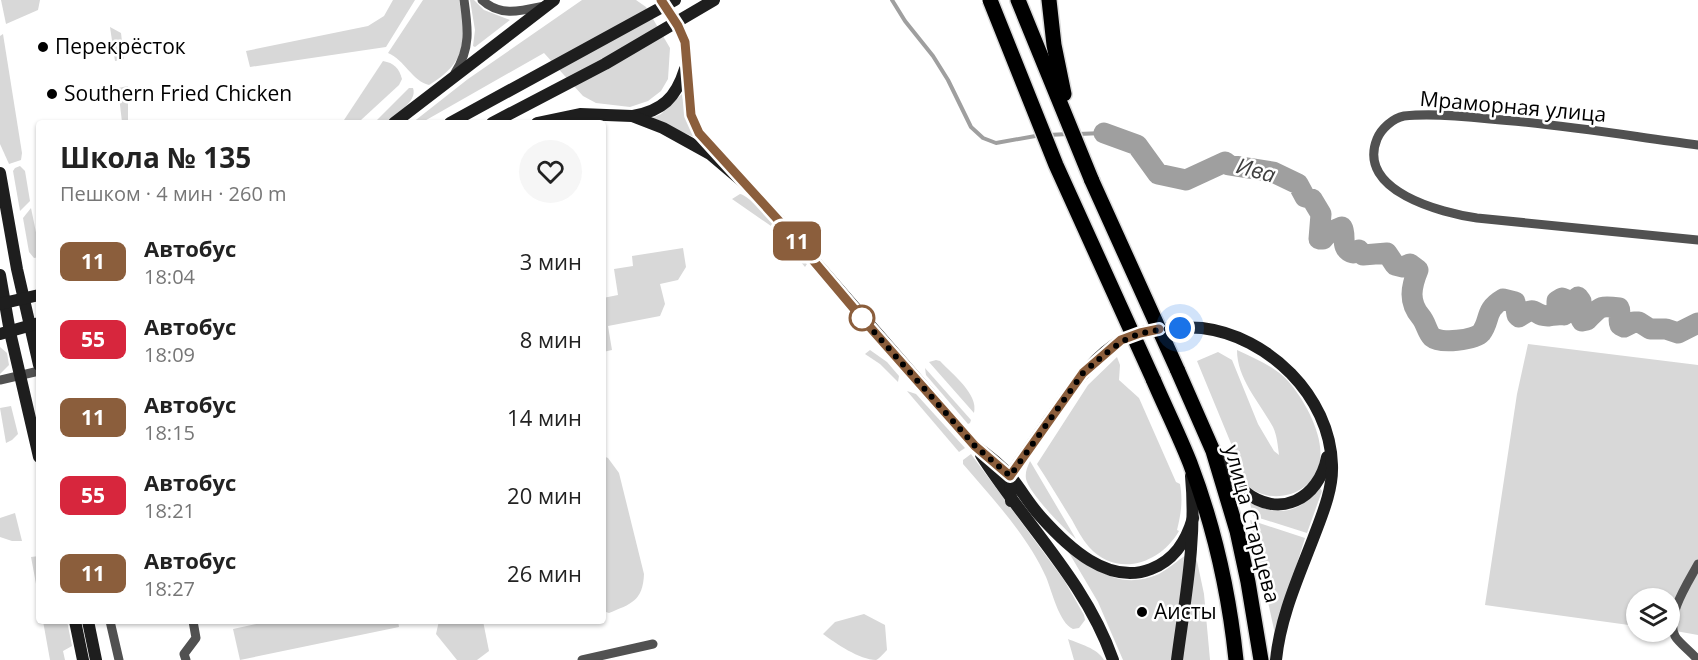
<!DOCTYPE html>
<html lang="ru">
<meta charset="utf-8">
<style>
body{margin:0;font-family:"Open Sans",sans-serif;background:#f6f6f6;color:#222;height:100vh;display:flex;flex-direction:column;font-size:22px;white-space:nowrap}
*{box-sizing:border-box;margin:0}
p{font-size:20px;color:#767676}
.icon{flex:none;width:33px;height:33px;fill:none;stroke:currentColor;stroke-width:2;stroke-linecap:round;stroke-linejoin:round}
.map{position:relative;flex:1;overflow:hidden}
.sheet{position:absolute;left:36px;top:120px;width:570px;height:504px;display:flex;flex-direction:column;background:#fff;border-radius:6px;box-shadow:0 2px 4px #0004}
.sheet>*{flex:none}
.badge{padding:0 12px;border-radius:9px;font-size:21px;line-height:39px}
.controls{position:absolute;left:1626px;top:588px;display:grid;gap:12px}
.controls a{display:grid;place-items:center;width:54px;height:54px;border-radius:50%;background:#fff;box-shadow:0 2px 4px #0004;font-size:30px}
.you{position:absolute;width:30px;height:30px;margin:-15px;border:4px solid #fff;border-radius:50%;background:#1a73e8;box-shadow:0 0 0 9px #1a73e833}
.map>.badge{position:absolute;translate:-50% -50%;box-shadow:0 0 0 3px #fff}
.round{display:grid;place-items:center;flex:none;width:63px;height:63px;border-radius:32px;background:#f6f6f6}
.overview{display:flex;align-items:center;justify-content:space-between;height:102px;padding:0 24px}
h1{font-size:28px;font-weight:700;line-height:45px}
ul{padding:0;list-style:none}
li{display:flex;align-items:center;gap:18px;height:78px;padding:0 24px}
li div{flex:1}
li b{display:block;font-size:22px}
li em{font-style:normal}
li .badge{min-width:66px;font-weight:700;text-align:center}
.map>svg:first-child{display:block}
</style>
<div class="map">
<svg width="1698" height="660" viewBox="0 0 1698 660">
<rect width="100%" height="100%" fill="#fff"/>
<g fill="#d8d8d8">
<path d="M1,0H40L38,10L6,24Z"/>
<path d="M393,0H415L386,47L250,67L246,51L368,26L384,16Z"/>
<path d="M423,0H459C467,40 467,62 429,85C412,81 405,60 388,53Z"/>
<path d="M470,0H474L484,10L510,20L475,47L473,46L475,30Z"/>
<path d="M582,0H636L646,7L670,48L668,79L661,91L648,101L630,107L596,103L583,96L544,53L421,123H412L468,79Z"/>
<path d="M110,27L121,33L124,59L115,61Z"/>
<path d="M3,34L22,153L21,160L9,164L0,144V36Z"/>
<path d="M383,61C394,63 399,68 402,79L399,85L361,120H344Z"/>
<path d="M128,86V121L122,122L118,88Z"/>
<path d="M409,88H413C418,102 395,114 385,123H374Z"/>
<path d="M682,94L686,118L695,136L694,137L650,119L661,114Z"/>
<path d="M20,166L25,171L30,201L20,211L13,171L15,168Z"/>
<path d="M740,194C752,195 797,252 807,264L805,267L771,226L732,199Z"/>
<path d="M31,208L39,247V257L34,258L29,252L23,218Z"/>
<path d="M683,248L686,267L678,280L660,284L665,304L660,316L608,326L612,350L603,352V298L618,295L614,269L633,266L632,256Z"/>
<path d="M1528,344L1698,365V635L1670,630V598H1636V626L1485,605L1517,394Z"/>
<path d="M0,347L7,353L9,365L0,374Z"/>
<path d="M870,350L887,362L899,376L898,382L880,364L865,354Z"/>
<path d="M1237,350C1254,358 1274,366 1288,381C1304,399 1324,435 1320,460C1316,493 1274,507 1249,487L1197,361L1218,352L1232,360L1258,424L1274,451L1279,455C1278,447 1277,435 1273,427C1260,403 1237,379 1237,350Z"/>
<path d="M1117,357L1120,365L1119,380L1139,398L1176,482L1180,484C1183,501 1181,514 1177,530L1179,531C1160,564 1117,578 1089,547C1082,539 1077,529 1072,520C1060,501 1049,482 1037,464L1088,385Z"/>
<path d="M936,360L940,361C952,374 979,394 974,413L929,362Z"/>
<path d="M925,368L971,420L970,423L968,424L926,375Z"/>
<path d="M907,391L916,394L965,448L959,452Z"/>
<path d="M11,406L18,434L12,440L6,443L0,408Z"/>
<path d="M971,454L1064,580L1084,615L1085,620L1079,628L1073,629C1059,623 1052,591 1046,577C1027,535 993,499 963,464V460Z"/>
<path d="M603,456L608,458L619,473L644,574C643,601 631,604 609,613L603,611Z"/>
<path d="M1030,461L1076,539C1065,530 1029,493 1026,479C1025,472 1027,468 1030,461Z"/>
<path d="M1320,488L1322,491L1307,533L1253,516L1250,503C1281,517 1298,513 1320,488Z"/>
<path d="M15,513L22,541H12L0,537V518Z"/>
<path d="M1250,520L1305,538L1275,634Z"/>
<path d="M1065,546C1095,570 1119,591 1159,574C1168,569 1177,561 1186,555L1172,660H1123L1098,602Z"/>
<path d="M39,556V600L31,557Z"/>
<path d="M1195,557L1197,561L1204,594L1210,660H1182Z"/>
<path d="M864,614L885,625L887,650C884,653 879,659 876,660C860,660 835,643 823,634L835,622Z"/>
<path d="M43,621H67L72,646L63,651L65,660H50Z"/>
<path d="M270,621H398L399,627L240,660L233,629Z"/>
<path d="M439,621H483L489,651L477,660H457L436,634Z"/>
<path d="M1068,639C1080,644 1097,648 1104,660H1074Z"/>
</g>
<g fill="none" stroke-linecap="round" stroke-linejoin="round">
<g stroke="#9f9f9f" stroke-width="4">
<path d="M892,0L905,21L933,56L948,80L971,127L983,138L996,143L1041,135"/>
<path d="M1078,134L1104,133"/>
<path d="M1048,135L1068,134"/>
</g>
<path stroke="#9f9f9f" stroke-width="21" d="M1104,133L1137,145L1158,174L1186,180L1225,162L1229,165L1273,172L1298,184L1305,197L1312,199L1321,214L1319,239H1323L1328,233L1342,227C1347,235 1339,249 1353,253L1359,250L1363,255L1387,253L1395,265L1403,267L1410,264L1418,270C1411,287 1408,302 1421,317C1426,323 1427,332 1432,337C1440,344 1475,340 1481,333C1491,320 1484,310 1503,299L1515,302L1517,315L1519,317C1539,303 1532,317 1549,316C1555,315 1558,314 1564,315V311L1557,305V301L1562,298L1572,302L1578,297L1581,301L1580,317L1582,321L1587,320C1600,307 1599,305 1619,308C1622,313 1617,319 1620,325L1624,327L1634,322H1639L1650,329H1666L1678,333L1698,323"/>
<g stroke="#dbdbdb" stroke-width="18">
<g id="primary">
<path d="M1018,0L1092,181"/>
<path d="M1049,0L1054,45L1064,94"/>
<path d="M1177,369L1213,451L1237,531L1248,582L1261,660"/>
<path d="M1153,379C1165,407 1179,435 1190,463C1214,526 1229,593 1236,660"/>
</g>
</g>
<g stroke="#515151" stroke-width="9">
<path d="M482,0C500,17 521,11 544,6"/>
<path d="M455,73C471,48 468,28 464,0"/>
<path d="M1698,145C1629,136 1560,124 1490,119C1462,116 1431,113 1404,116C1393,118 1381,129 1377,139C1356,191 1442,213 1477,218L1698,240"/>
<path d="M0,380L39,371"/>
<path d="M110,621L119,660"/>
<path d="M186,660L184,654L196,638L193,621"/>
<path d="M582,660L653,644"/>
<path d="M1698,660C1692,653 1678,642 1675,636C1665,616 1689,581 1698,564"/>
</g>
<g stroke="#1e1e1e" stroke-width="12">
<path d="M661,0L678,26L685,42L691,115L699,133L717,154"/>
<path d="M633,116C662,111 676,98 685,69"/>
<path d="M394,123L554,0"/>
<path d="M537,123L580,114L632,116L663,128L710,154L743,182L778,219L975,446C988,455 1000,464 1010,476C1021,489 1029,504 1041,517C1067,546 1108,586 1151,569C1174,560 1186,542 1193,518"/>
<path d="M0,173L17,269L39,365"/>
<path d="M0,275L10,332L39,457"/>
<path d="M0,304L39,295"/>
<path d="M0,334L39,323"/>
<path d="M981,455C1025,524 1086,582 1113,660"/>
<path d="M1218,458C1226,469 1234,483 1244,491C1279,520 1319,499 1327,457"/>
<path d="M1011,501L1010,475C1023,457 1036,439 1049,420C1069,393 1091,357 1122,340C1136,332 1154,329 1170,328C1180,328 1191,327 1202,328C1268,336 1330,396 1332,465C1333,490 1322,515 1313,539C1298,578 1280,618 1276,660"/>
<path d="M75,621L83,660"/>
<path d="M88,621L96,660"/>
<path d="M1177,660C1185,599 1197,538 1191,476"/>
</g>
<use href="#primary" stroke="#000" stroke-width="15"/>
<g stroke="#dbdbdb" stroke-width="18" stroke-linecap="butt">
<g id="primary-bridge">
<path d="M990,0L1056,165L1153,379"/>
<path d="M1092,181L1177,369"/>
</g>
</g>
<g stroke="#1e1e1e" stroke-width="12">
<path d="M450,123L675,0"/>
<path d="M492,123L605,64L714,0"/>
</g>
<use href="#primary-bridge" stroke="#000" stroke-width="15"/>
</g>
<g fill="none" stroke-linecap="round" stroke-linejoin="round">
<g stroke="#fff" stroke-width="14">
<path id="line" d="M661,0L678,26L685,42L691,115L699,133L790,233L861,317L975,446L1010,476L1083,373L1121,340L1140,333L1159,329"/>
</g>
<use href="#line" stroke="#8b5e3c" stroke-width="9"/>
<path stroke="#000" stroke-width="6" stroke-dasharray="0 10.8" d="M862,318L861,317L975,446L1010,476L1083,373C1121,340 1129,331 1180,328"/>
</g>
<g fill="#000" stroke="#fff" stroke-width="2">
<circle cx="43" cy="47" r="6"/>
<circle cx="52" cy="94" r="6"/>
<circle cx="1142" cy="612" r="6"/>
</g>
<circle fill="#fff" stroke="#8b5e3c" stroke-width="3" cx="862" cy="318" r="12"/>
<g text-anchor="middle" stroke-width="5" stroke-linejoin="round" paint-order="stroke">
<g font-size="21" fill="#000" stroke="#fff" text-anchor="start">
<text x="55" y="54">Перекрёсток</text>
<text x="64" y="101">Southern Fried Chicken</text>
<text x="1154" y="619">Аисты</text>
</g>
<g font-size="21" fill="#000" stroke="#fff">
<text transform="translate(1513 107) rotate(5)" y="7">Мраморная улица</text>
<text transform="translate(1252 524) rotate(75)" y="7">улица Старцева</text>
</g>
<g font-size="22" font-style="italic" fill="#404040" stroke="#fff">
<text transform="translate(1256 170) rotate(15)" y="8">Ива</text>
</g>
</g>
</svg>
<div class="controls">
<a><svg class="icon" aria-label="layers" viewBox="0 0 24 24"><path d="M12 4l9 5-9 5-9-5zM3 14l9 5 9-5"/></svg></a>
</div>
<div class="you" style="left:1180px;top:328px"></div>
<b class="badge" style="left:797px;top:241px;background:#8b5e3c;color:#fff">11</b>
<section class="sheet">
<div class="overview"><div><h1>Школа № 135</h1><p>Пешком · 4 мин · 260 m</p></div><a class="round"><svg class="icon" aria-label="heart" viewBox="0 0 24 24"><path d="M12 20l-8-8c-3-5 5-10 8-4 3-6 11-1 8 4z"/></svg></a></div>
<ul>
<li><span class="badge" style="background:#8b5e3c;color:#fff">11</span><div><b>Автобус</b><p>18:04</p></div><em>3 мин</em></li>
<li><span class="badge" style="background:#d7263d;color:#fff">55</span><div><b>Автобус</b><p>18:09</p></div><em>8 мин</em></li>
<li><span class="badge" style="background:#8b5e3c;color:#fff">11</span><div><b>Автобус</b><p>18:15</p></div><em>14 мин</em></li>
<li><span class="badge" style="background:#d7263d;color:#fff">55</span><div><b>Автобус</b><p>18:21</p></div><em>20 мин</em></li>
<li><span class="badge" style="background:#8b5e3c;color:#fff">11</span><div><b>Автобус</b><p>18:27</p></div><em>26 мин</em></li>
</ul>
</section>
</div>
